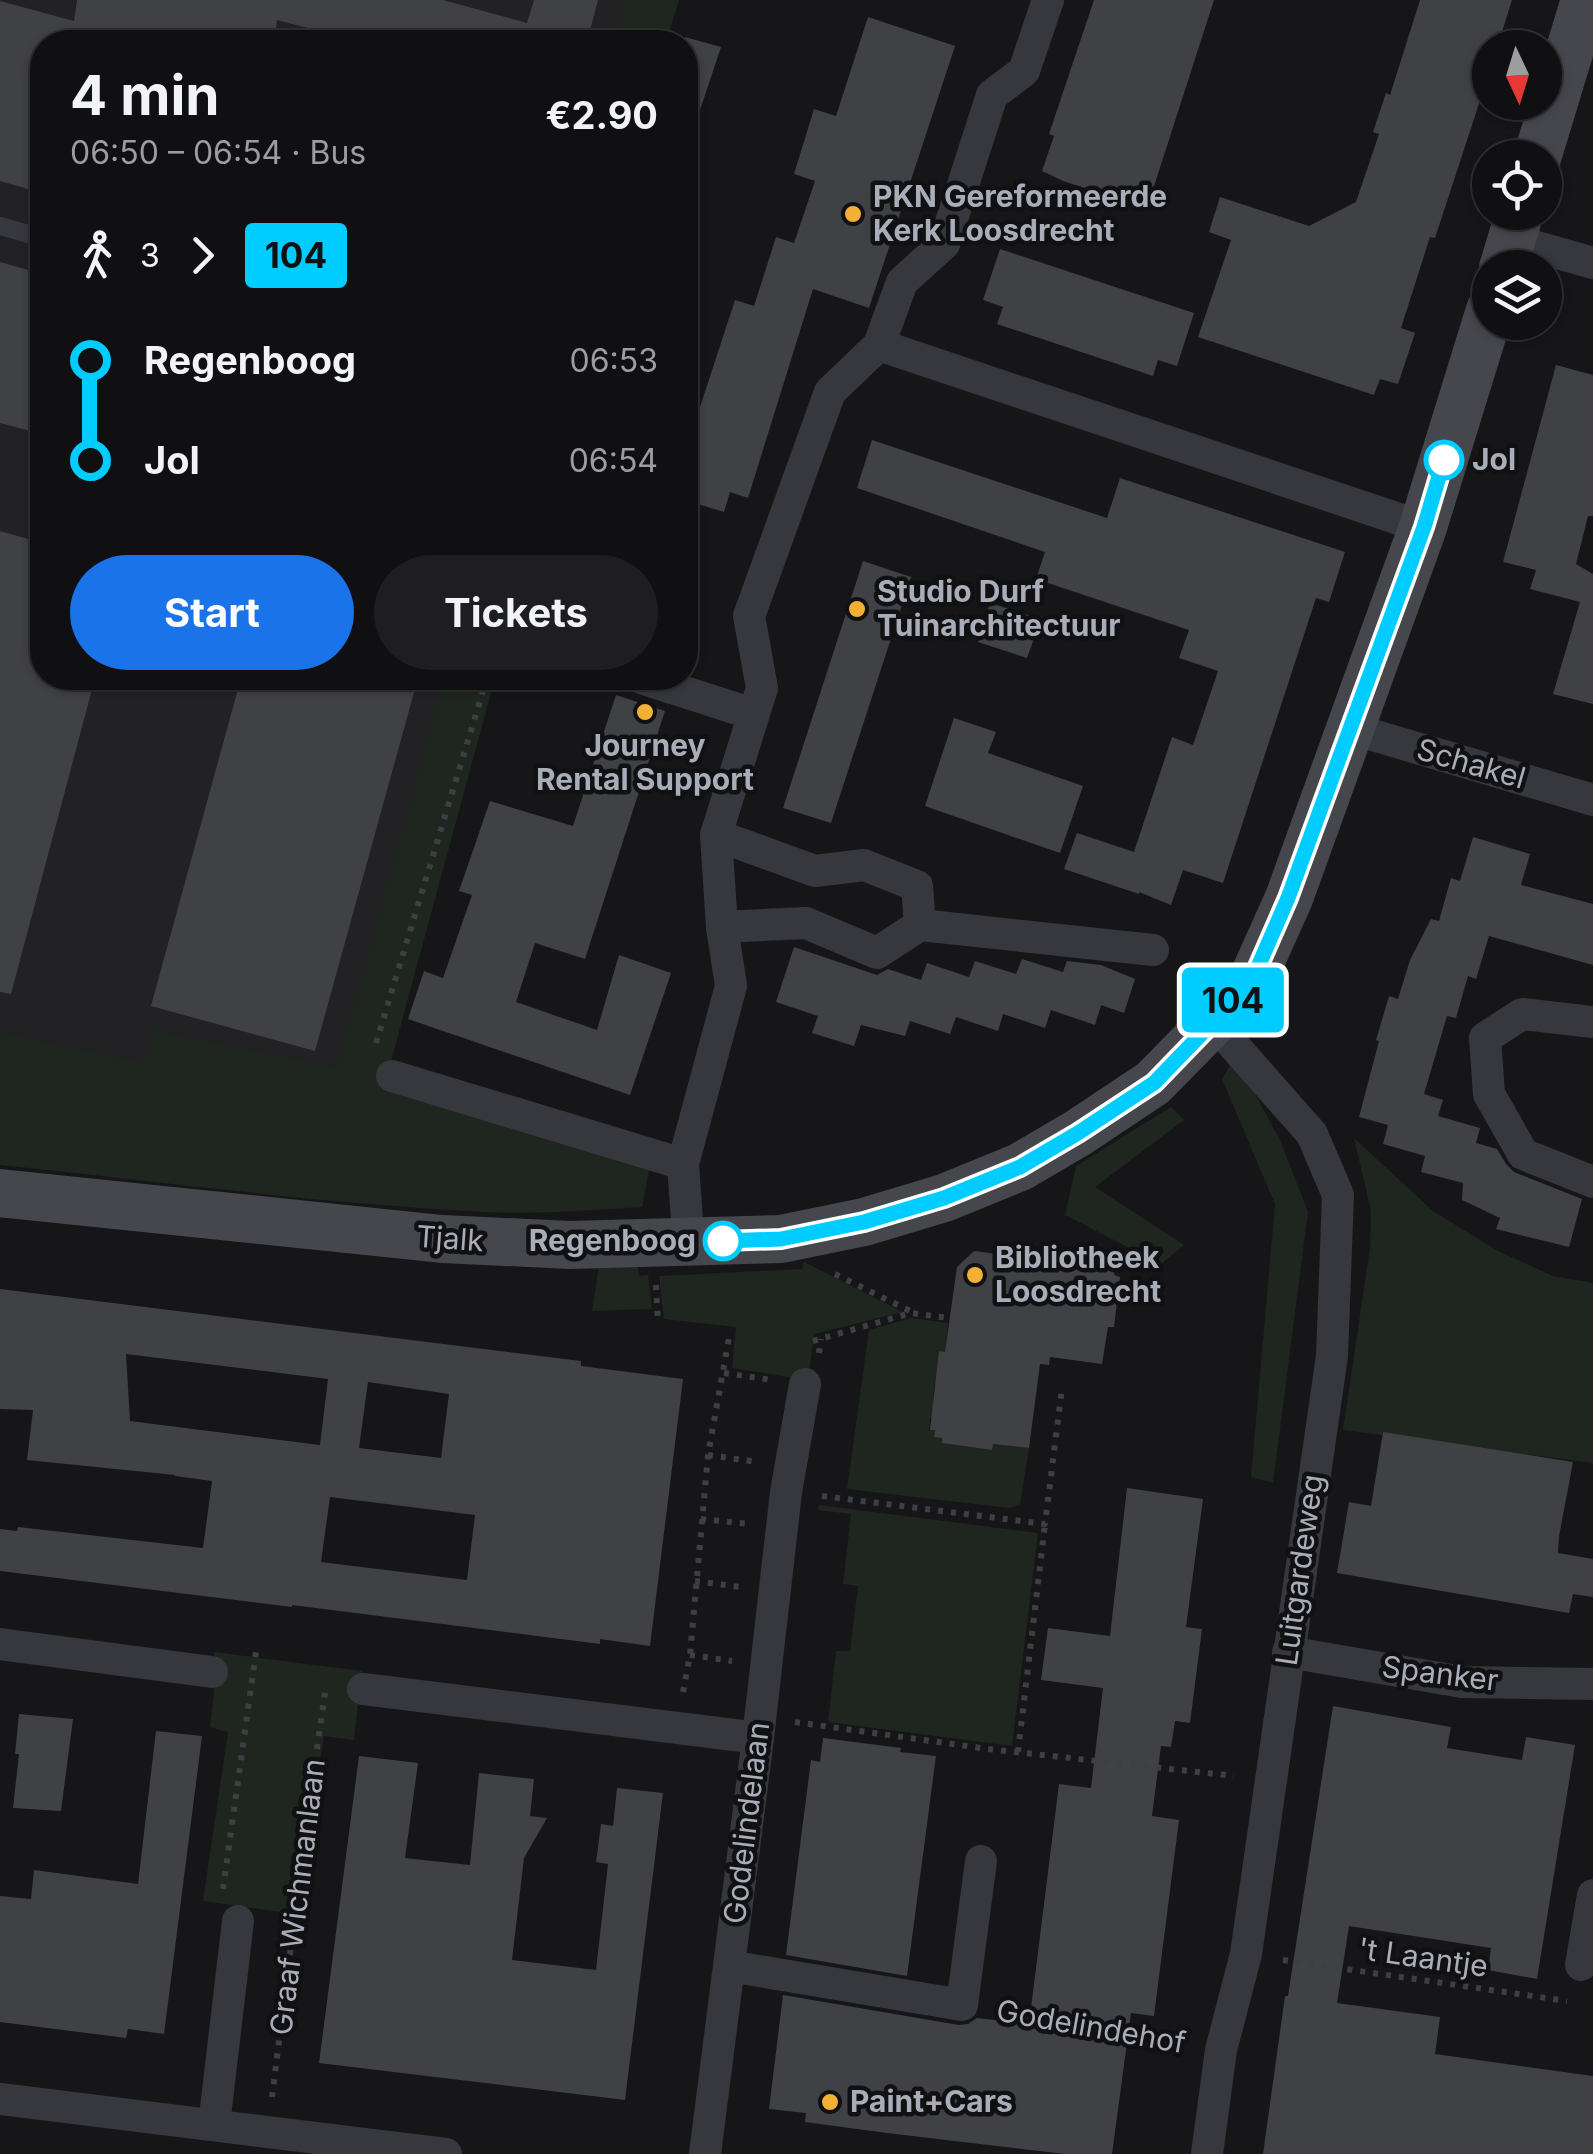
<!DOCTYPE html>
<meta charset="utf-8">
<style>
body{margin:0;font-family:Inter,sans-serif;background:#1e1e20;color:#f1f3f6;height:100vh;display:flex;flex-direction:column;font-size:38px;white-space:nowrap}
*{box-sizing:border-box;margin:0}
p{font-size:32px;color:#9c9d9f}
.icon{flex:none;width:55px;height:55px;fill:none;stroke:currentColor;stroke-width:2;stroke-linecap:round;stroke-linejoin:round}
.map{position:relative;flex:1;overflow:hidden}
.drawer{position:absolute;left:30px;top:30px;width:668px;height:660px;display:flex;flex-direction:column;background:#101012;border-radius:40px;box-shadow:0 2px 8px #0004,0 0 0 2px #303032}
.drawer>*{flex:none}
.badge{padding:0 20px;border-radius:8px;font-size:35px;line-height:65px}
.needle{width:65px;rotate:176deg}
.buttons{position:absolute;left:1472px;top:30px;display:grid;gap:20px}
.buttons a{display:grid;place-items:center;width:90px;height:90px;border-radius:50%;background:#101012;box-shadow:0 2px 8px #0004,0 0 0 2px #303032;font-size:50px}
.map>.badge{position:absolute;translate:-50% -50%;box-shadow:0 0 0 5px #fff}
.legs{display:flex;align-items:center;gap:15px;height:110px;padding:0 40px;font-size:32px}
.legs p{margin-inline-start:auto}
.overview{display:flex;align-items:center;justify-content:space-between;height:170px;padding:0 40px}
h1{font-size:55px;font-weight:700;line-height:75px}
.button{display:flex;gap:20px;margin-top:auto;padding:20px 40px}
.button a{flex:1;height:115px;border-radius:60px;background:#1a73e8;color:#fff;font-size:40px;font-weight:700;line-height:115px;text-align:center}
.button a+a{background:#1e1e20;color:#f1f3f6}
ul{padding:0 40px;list-style:none}
li{display:flex;align-items:center;gap:35px;height:100px;font-size:38px}
li i{display:grid;place-items:center;width:15px;height:100%;margin:0 12px;background:currentColor}
li i::after{content:'';width:25px;height:25px;margin:-12px;border:8px solid;border-radius:50%;background:#101012}
li p{margin-inline-start:auto}
li:first-child i{background:linear-gradient(#0000 50%,currentColor 0)}
li:last-child i{background:linear-gradient(currentColor 50%,#0000 0)}
.map>svg:first-child{display:block}
</style>
<div class="map">
<svg width="1593" height="2154" viewBox="0 0 1593 2154">
<rect width="100%" height="100%" fill="#161618"/>
<path fill="#222225" d="M0,0H641L629,42H42V678H449L335,1083L0,1053Z"/>
<g fill="#1e261f">
<path d="M626,0H679L666,42H613Z"/>
<path d="M444,678H495L384,1087L650,1166L642,1207C583,1211 524,1215 466,1211C310,1202 155,1181 0,1165V1032L142,1063L153,1030L336,1067Z"/>
<path d="M1235,1057L1280,1140L1308,1212L1273,1483L1251,1477L1275,1204L1222,1079Z"/>
<path d="M1171,1107L1184,1120L1095,1187L1184,1245L1161,1264L1065,1215L1076,1166Z"/>
<path d="M1354,1138L1433,1211L1498,1251L1553,1276L1593,1283V1463L1343,1430L1370,1248L1371,1211Z"/>
<path d="M804,1262L903,1312L814,1334L808,1380L732,1368L736,1327L664,1319L659,1276L802,1269Z"/>
<path d="M637,1263L639,1276L648,1275L652,1309L592,1311L599,1265Z"/>
<path d="M911,1318L948,1323L945,1352L935,1381L933,1399L938,1400L936,1418H930L929,1430H935V1437H942L943,1443L991,1450L993,1444L1029,1448L1020,1505L1009,1508L847,1489L869,1330Z"/>
<path d="M819,1505L1038,1533L1012,1746L828,1722L836,1651H850L858,1586L843,1584L851,1514L818,1510Z"/>
<path d="M214,1652L362,1671L354,1740L324,1736L295,1914L203,1901L228,1732L210,1727L214,1692Z"/>
</g>
<g fill="#404145" fill-rule="evenodd">
<path d="M77,0H443L527,23L534,0H598L587,42H361L277,20L274,42H42V193L0,181V1L74,21Z"/>
<path d="M1094,0H1214L1147,208L1063,181L1042,171L1054,136L1049,134Z"/>
<path d="M1420,0H1512L1497,48H1490V70L1435,238L1430,237L1401,328L1415,333L1398,384L1380,379L1374,395L1198,337L1231,240L1209,232L1220,197L1309,226L1356,202L1379,134L1373,132L1386,93L1390,95Z"/>
<path d="M868,17L955,46L869,308L813,289L748,498L730,492L724,512L685,500V453L735,300L754,306L776,237L794,243L815,181L794,174L814,109L836,116Z"/>
<path d="M685,37L721,47L691,137L685,136Z"/>
<path d="M1000,249L1194,313L1177,366L1158,360L1153,376L997,324L1003,307L983,300Z"/>
<path d="M0,262L42,274V434L0,423Z"/>
<path d="M1556,365L1593,375V516H1588L1576,564L1593,574V704L1553,694L1580,602L1530,589L1536,570L1503,562Z"/>
<path d="M872,440L1107,518L1120,478L1345,552L1329,602L1316,598L1223,883L1183,870L1171,905L1139,892V894L1064,869L1077,833L1134,852L1172,737L1193,745L1218,671L1179,658L1189,630L1036,579L1045,552L857,488Z"/>
<path d="M0,531L42,543V678H95L11,994L0,992Z"/>
<path d="M863,561L911,577L831,823L783,808Z"/>
<path d="M990,603L1041,619L1027,658L978,642Z"/>
<path d="M241,678H418L315,1051L151,1006Z"/>
<path d="M616,695L665,711L585,959L535,943L516,1002L597,1030L619,955L671,973L630,1095L408,1019L424,971L443,978L472,895L459,891L490,801L573,826Z"/>
<path d="M954,718L996,732L988,753L1083,786L1060,853L925,806Z"/>
<path d="M1473,837L1530,854L1521,885L1593,904V965L1489,936L1476,979L1468,976L1456,1018L1447,1016L1424,1094L1443,1100L1438,1116L1480,1128L1476,1143L1497,1149L1506,1164L1514,1172L1582,1199L1569,1247L1496,1229L1500,1218L1462,1200L1463,1183L1421,1172L1425,1156L1383,1144L1388,1125L1359,1117L1379,1041L1376,1040L1389,996L1398,999L1410,960L1431,919L1439,921L1451,878L1460,881Z"/>
<path d="M794,947L877,975L888,969L921,980L927,963L969,977L975,961L1016,974L1022,959L1063,972L1067,961L1101,965L1135,979L1124,1013L1101,1005L1095,1025L1051,1010L1045,1028L1003,1014L998,1031L956,1017L950,1034L910,1021L905,1036L861,1025L854,1046L812,1033L818,1016L776,1002Z"/>
<path d="M974,1251L1060,1262V1256L1103,1261V1267L1115,1268L1114,1275L1120,1277L1114,1327H1108L1102,1364L1050,1357L1049,1365L1040,1364L1029,1448L993,1444L992,1450L942,1443V1438L934,1437L935,1430H930L939,1351L945,1352L957,1267Z"/>
<path d="M0,1289L581,1361V1366L683,1379L650,1646L600,1639V1644L292,1605V1607L0,1571V1529L17,1531L18,1527L203,1548L212,1481L175,1476V1475L27,1460L33,1410L0,1409ZM126,1354L328,1379L320,1445L130,1421ZM368,1382L449,1394L441,1458L359,1448ZM330,1497L475,1515L467,1580L321,1562Z"/>
<path d="M1383,1432L1573,1462L1559,1536L1558,1553L1593,1559V1597L1573,1594L1569,1613L1337,1573L1349,1502L1371,1506Z"/>
<path d="M1127,1488L1203,1499L1186,1627L1202,1629L1190,1723L1175,1721L1171,1747L1161,1746L1152,1816L1179,1820L1154,2016L1131,2013L1112,2154H1065L887,2133L805,2122L806,2113L769,2109L783,1995L959,2025L968,2024L977,2018L1029,2024L1059,1784L1091,1788L1103,1688L1041,1680L1048,1628L1110,1636Z"/>
<path d="M1333,1706L1451,1727L1447,1748L1522,1760L1526,1737L1575,1745L1537,1979L1488,1970L1491,1948L1349,1926L1337,2003L1440,2017L1435,2054L1593,2076V2154H1263L1285,1996H1288Z"/>
<path d="M19,1714L73,1719L61,1811L13,1808L19,1754H15Z"/>
<path d="M156,1731L202,1736L164,2034L128,2029L126,2038L0,2022V1896L31,1899L34,1870L138,1884Z"/>
<path d="M823,1738L901,1748L900,1752L936,1756L907,1976L786,1955L811,1760L820,1762Z"/>
<path d="M359,1756L418,1763L405,1858L470,1865L479,1773L534,1779L530,1816L547,1818L524,1858L512,1960L596,1970L608,1864L596,1862L601,1824L613,1826L617,1788L663,1793L625,2100L319,2063Z"/>
</g>
<g fill="none" stroke-linecap="round" stroke-linejoin="round">
<g stroke="#3d3f44" stroke-width="6" stroke-dasharray="5 8" stroke-linecap="butt">
<path d="M376,1043L487,678"/>
<path d="M835,1274L914,1313"/>
<path d="M656,1285L658,1323"/>
<path d="M813,1341L911,1313L949,1318"/>
<path d="M819,1353L821,1339"/>
<path d="M724,1373L772,1380"/>
<path d="M708,1455L757,1462"/>
<path d="M822,1496L1045,1524L1062,1388"/>
<path d="M701,1519L749,1524"/>
<path d="M695,1581L740,1587"/>
<path d="M690,1655L732,1661"/>
<path d="M683,1692L690,1655L708,1455L730,1332"/>
<path d="M795,1722L988,1749L1234,1776"/>
<path d="M1018,1752L1045,1524"/>
<path d="M223,1889L256,1652"/>
<path d="M1283,1960L1567,2001"/>
<path d="M998,2011L1188,2044"/>
<path d="M272,2097L290,1954L293,1914L325,1693"/>
</g>
<path stroke="#37383d" stroke-width="18" d="M0,226L42,238"/>
<g stroke="#37383d" stroke-width="32">
<path d="M1512,240L1593,263"/>
<path d="M879,345L1423,527"/>
<path d="M641,678L753,714"/>
<path d="M1349,728L1593,800"/>
<path d="M716,835L815,871L864,865L917,886L920,925"/>
<path d="M722,927L806,923L877,953L920,925L1153,950"/>
<path d="M1593,1022L1522,1014L1485,1038L1489,1094L1523,1154L1593,1182"/>
<path d="M392,1076L683,1164"/>
<path d="M689,1249L683,1164L731,986L722,927L716,835L762,688L749,616L830,392L879,345L902,282L944,244L992,95L1024,71L1048,0"/>
<path d="M0,1644L212,1672"/>
<path d="M1288,1652L1462,1682L1593,1684"/>
<path d="M363,1689L758,1738"/>
<path d="M1581,1965L1593,1895"/>
<path d="M729,1966L962,2005L981,1861"/>
<path d="M0,2099L446,2154"/>
<path d="M214,2125L238,1921"/>
<path d="M705,2154L758,1738L786,1492L805,1384"/>
<path d="M1207,2154L1221,2050L1246,1954L1332,1356L1338,1195L1312,1134L1213,1022"/>
</g>
<g stroke="#45474d" stroke-width="48">
<path d="M1537,158L1585,0"/>
<path d="M1503,268L1520,212"/>
<path d="M0,1193L442,1239L570,1245L781,1239L864,1222L944,1198L1020,1167L1078,1133L1153,1083L1213,1022L1254,976L1289,898L1423,527L1490,310"/>
</g>
</g>
<g fill="none" stroke-linecap="round" stroke-linejoin="round">
<g stroke="#fff" stroke-width="22">
<path id="line-1" d="M723,1241L781,1239L864,1222L944,1198L1020,1167L1078,1133L1154,1083L1213,1022L1254,976L1288,898L1424,527L1444,460"/>
</g>
<use href="#line-1" stroke="#0cf" stroke-width="15"/>
</g>
<g fill="#f2b134" stroke="#111113" stroke-width="4">
<circle cx="853" cy="214" r="10"/>
<circle cx="857" cy="609" r="10"/>
<circle cx="645" cy="712" r="10"/>
<circle cx="975" cy="1275" r="10"/>
<circle cx="830" cy="2102" r="10"/>
</g>
<g fill="#fff" stroke="#0cf" stroke-width="5">
<circle cx="1444" cy="460" r="18"/>
<circle cx="723" cy="1241" r="18"/>
</g>
<g text-anchor="middle" stroke-width="9" stroke-linejoin="round" paint-order="stroke">
<g font-size="30" font-weight="bold" fill="#a8adb8" stroke="#111113" text-anchor="start">
<text x="873" y="207">PKN Gereformeerde<tspan x="873" dy="34">Kerk Loosdrecht</tspan></text>
<text x="877" y="602">Studio Durf<tspan x="877" dy="34">Tuinarchitectuur</tspan></text>
<text x="645" y="756" text-anchor="middle">Journey<tspan x="645" dy="34">Rental Support</tspan></text>
<text x="995" y="1268">Bibliotheek<tspan x="995" dy="34">Loosdrecht</tspan></text>
<text x="850" y="2112">Paint+Cars</text>
</g>
<g font-size="30" font-weight="bold" fill="#a8adb8" stroke="#111113" text-anchor="start">
<text x="1472" y="470">Jol</text>
<text x="696" y="1251" text-anchor="end">Regenboog</text>
</g>
<g font-size="30" fill="#a8adb8" stroke="#111113">
<text transform="translate(1471 764) rotate(16)" y="10">Schakel</text>
<text transform="translate(450 1239) rotate(4)" y="10">Tjalk</text>
<text transform="translate(1300 1570) rotate(-82)" y="10">Luitgardeweg</text>
<text transform="translate(1440 1674) rotate(7)" y="10">Spanker</text>
<text transform="translate(747 1823) rotate(-83)" y="10">Godelindelaan</text>
<text transform="translate(298 1897) rotate(-83)" y="10">Graaf Wichmanlaan</text>
<text transform="translate(1423 1958) rotate(8)" y="10">'t Laantje</text>
<text transform="translate(1091 2027) rotate(10)" y="10">Godelindehof</text>
</g>
</g>
</svg>
<div class="buttons">
<a><svg class="needle" viewBox="-14 -14 28 28"><path d="M0-13l5 13h-10z" fill="#e53935"/><path d="M0 13l5-13h-10z" fill="#9c9d9f"/></svg></a>
<a><svg class="icon" aria-label="locate" viewBox="0 0 24 24"><circle cx="12" cy="12" r="6"/><path d="M12 2v4M12 18v4M2 12h4M18 12h4"/></svg></a>
<a><svg class="icon" aria-label="layers" viewBox="0 0 24 24"><path d="M12 4l9 5-9 5-9-5zM3 14l9 5 9-5"/></svg></a>
</div>
<b class="badge" style="left:1233px;top:1000px;background:#0cf;color:#111">104</b>
<section class="drawer">
<div class="overview"><div><h1>4 min</h1><p>06:50 – 06:54 · Bus</p></div><b>€2.90</b></div>
<div class="legs"><svg class="icon" aria-label="walk" viewBox="0 0 24 24"><circle cx="13" cy="4" r="2"/><path d="M13 8l-2 6 4 7M11 14l-3 7M7 12l3-4h3l4 4"/></svg>3<svg class="icon" aria-label="forward" viewBox="0 0 24 24"><path d="M9 5l7 7-7 7"/></svg><b class="badge" style="background:#0cf;color:#111">104</b></div>
<ul>
<li><i style="color:#0cf"></i><b>Regenboog</b><p>06:53</p></li>
<li><i style="color:#0cf"></i><b>Jol</b><p>06:54</p></li>
</ul>
<div class="button"><a>Start</a><a>Tickets</a></div>
</section>
</div>
